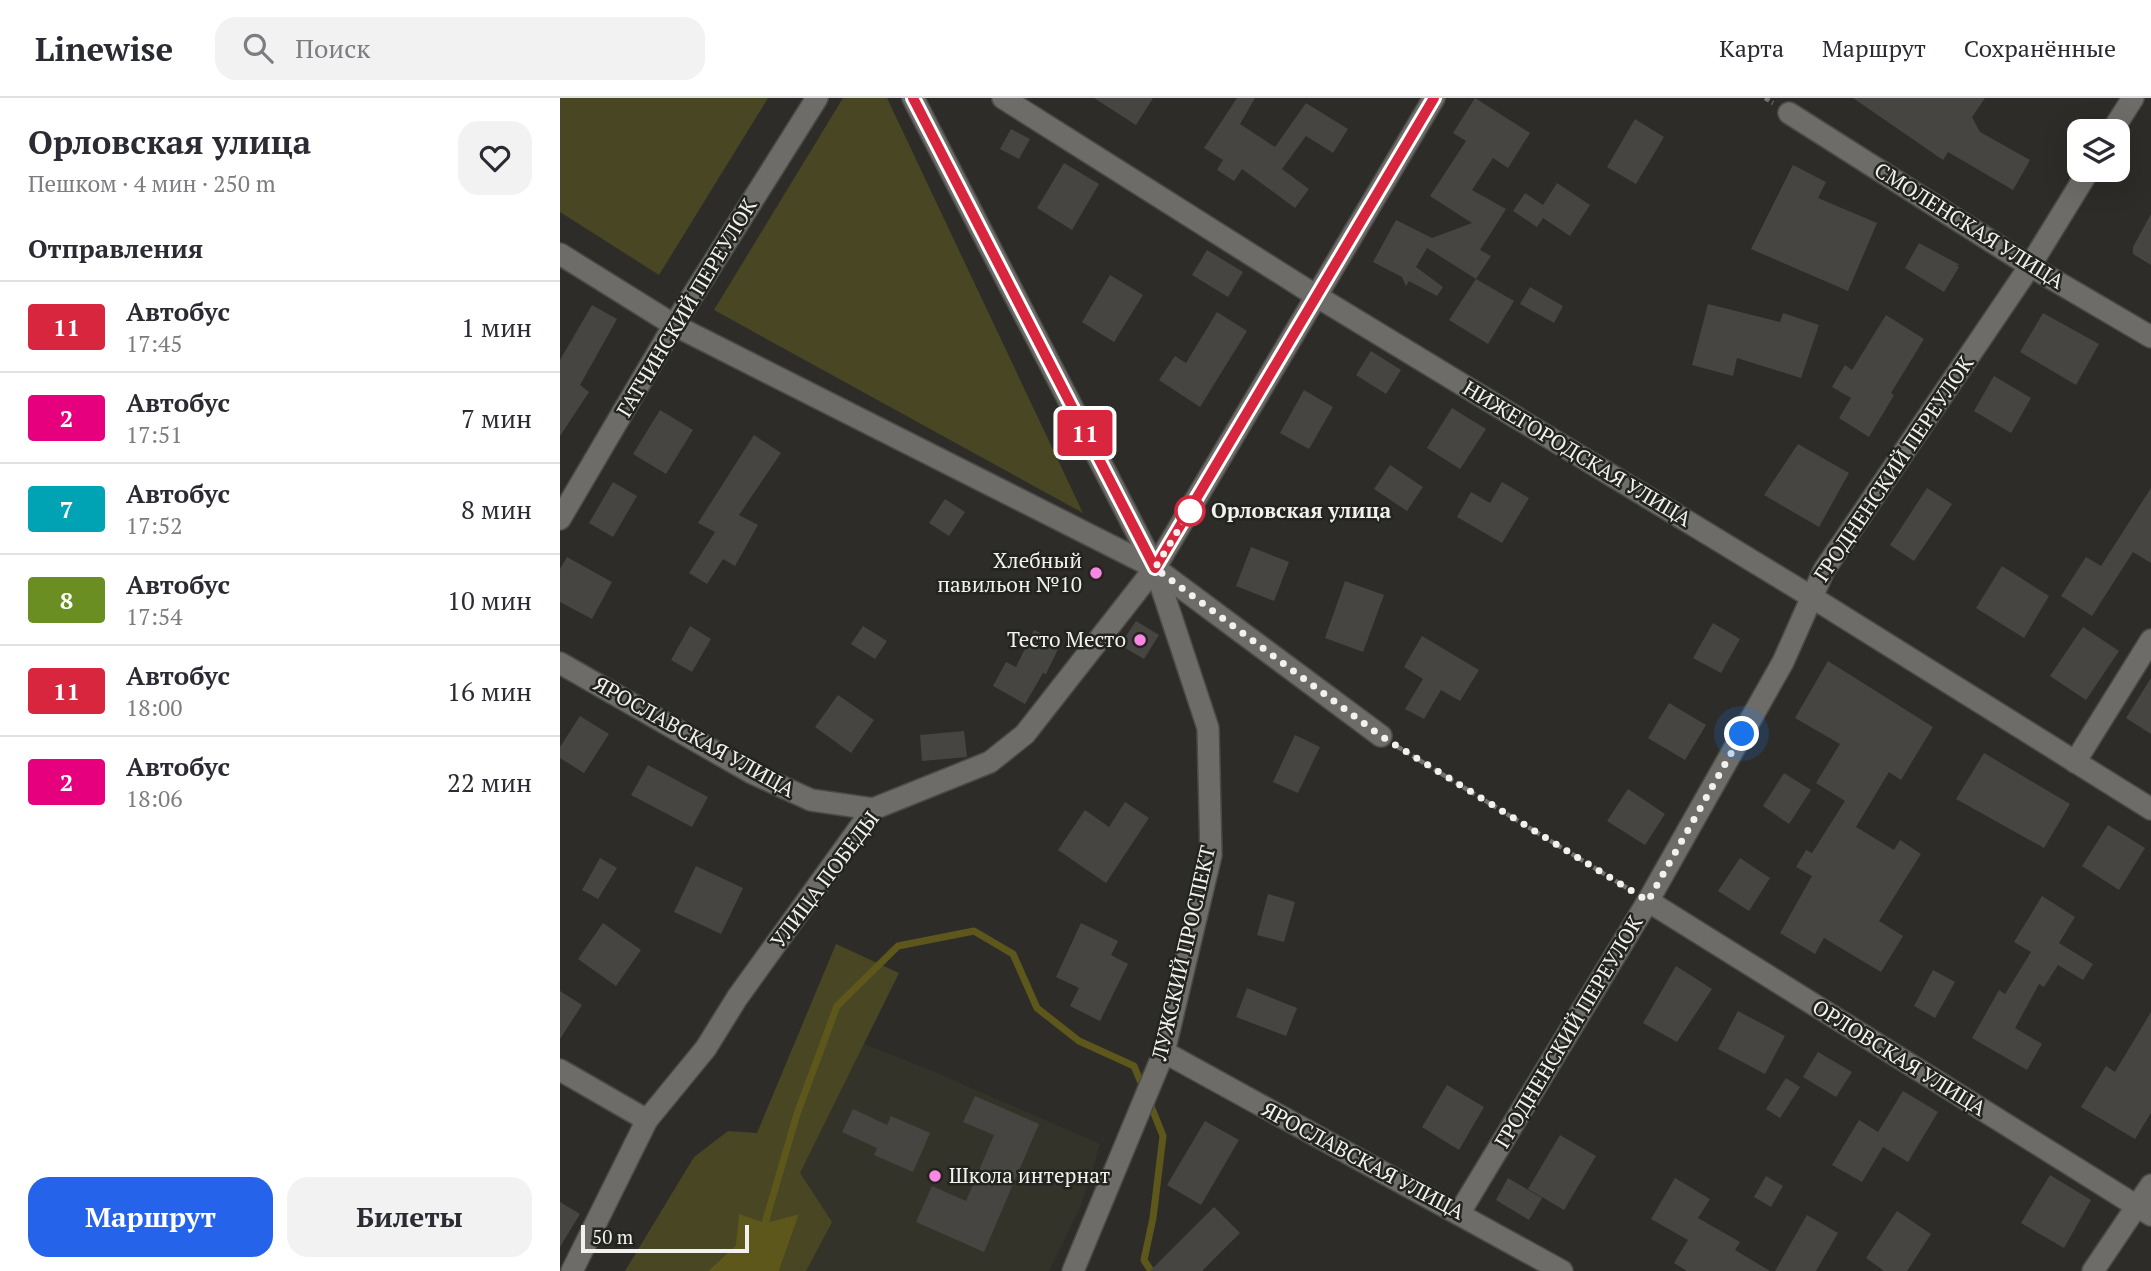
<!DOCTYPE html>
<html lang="ru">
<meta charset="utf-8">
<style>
body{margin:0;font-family:"PT Serif",serif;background:#f2f2f3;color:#2b2b33;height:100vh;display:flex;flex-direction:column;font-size:26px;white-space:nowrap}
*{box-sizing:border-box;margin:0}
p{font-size:23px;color:#7c7c81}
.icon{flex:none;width:38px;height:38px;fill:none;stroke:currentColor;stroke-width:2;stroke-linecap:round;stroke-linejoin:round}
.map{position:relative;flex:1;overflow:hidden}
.sheet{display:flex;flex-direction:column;background:#fff;width:560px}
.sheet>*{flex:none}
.badge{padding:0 14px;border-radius:5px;font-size:24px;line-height:46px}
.controls{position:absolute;left:1507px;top:21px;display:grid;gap:14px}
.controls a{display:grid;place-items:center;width:63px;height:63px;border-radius:14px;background:#fff;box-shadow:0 7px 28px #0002;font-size:35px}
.scale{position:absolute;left:21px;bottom:18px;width:168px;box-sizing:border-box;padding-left:7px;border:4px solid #f1f1ef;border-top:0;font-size:19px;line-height:24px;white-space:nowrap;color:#f1f1ef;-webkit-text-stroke:5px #23231f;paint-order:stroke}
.you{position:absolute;width:35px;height:35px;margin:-18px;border:5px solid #fff;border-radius:50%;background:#1a73e8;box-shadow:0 0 0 10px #1a73e833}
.map>.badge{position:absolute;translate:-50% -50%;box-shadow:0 0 0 4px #fff}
h2{padding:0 28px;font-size:26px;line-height:63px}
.round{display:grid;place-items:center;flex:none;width:74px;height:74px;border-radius:21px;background:#f2f2f3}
.overview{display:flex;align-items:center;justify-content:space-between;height:119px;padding:0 28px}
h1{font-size:33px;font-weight:700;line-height:52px}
.button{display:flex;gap:14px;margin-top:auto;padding:14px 28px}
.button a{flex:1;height:80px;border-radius:21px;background:#2563eb;color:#fff;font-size:28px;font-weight:700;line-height:80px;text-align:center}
.button a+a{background:#f2f2f3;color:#2b2b33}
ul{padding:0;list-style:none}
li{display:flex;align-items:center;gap:21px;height:91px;padding:0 28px;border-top:2px solid #e1e1e2}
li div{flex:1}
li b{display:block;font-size:26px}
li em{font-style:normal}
li .badge{min-width:77px;font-weight:700;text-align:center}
header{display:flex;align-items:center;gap:42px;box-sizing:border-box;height:98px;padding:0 35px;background:#fff;border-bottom:2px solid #e1e1e2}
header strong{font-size:33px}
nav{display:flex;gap:38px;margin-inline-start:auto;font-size:24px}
.search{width:490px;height:63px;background:#f2f2f3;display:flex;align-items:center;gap:18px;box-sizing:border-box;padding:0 24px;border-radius:21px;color:#7c7c81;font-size:26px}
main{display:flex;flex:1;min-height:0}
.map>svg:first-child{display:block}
</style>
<header>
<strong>Linewise</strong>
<div class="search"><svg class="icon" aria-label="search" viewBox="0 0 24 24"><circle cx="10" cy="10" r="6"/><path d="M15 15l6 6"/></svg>Поиск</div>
<nav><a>Карта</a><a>Маршрут</a><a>Сохранённые</a></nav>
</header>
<main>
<section class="sheet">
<div class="overview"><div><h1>Орловская улица</h1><p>Пешком · 4 мин · 250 m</p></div><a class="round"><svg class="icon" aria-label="heart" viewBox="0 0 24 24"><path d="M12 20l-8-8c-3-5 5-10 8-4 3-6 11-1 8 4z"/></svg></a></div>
<h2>Отправления</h2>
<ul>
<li><span class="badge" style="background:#d7263d;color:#fff">11</span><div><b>Автобус</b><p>17:45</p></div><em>1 мин</em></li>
<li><span class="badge" style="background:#e6007e;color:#fff">2</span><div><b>Автобус</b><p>17:51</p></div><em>7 мин</em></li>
<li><span class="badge" style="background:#00a3b4;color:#fff">7</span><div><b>Автобус</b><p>17:52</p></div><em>8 мин</em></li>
<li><span class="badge" style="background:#6b8e23;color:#fff">8</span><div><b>Автобус</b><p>17:54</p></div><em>10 мин</em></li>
<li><span class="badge" style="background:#d7263d;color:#fff">11</span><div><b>Автобус</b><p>18:00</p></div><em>16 мин</em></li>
<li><span class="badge" style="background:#e6007e;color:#fff">2</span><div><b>Автобус</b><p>18:06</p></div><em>22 мин</em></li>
</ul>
<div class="button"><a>Маршрут</a><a>Билеты</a></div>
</section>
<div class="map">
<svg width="1591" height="1173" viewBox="0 0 1591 1173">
<rect width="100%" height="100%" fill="#2d2c29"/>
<path fill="#343329" d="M268,932L363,969L540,1046L520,1110L489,1173H219L234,1135L237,1016Z"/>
<g fill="#494623">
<path d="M0,0H208L99,177L0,114Z"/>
<path d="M283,0H327L523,415L154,212Z"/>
<path d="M276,846L339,875L240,1075L272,1124L246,1173H219L239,1116L205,1125L176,1147L148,1173H65L134,1059L168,1033L197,1035Z"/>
</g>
<path fill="#5d571b" d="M179,1116L205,1125L239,1116L219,1173H148L176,1147Z"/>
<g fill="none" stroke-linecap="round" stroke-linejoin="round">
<g stroke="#5d571b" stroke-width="7">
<path d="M589,1003L603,1038L593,1120L584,1162L591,1173"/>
<path d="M205,1125L237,1016L277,908L338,848L414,833L453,856L477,910L519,943L574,968L584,992"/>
</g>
</g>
<g fill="#464541">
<path d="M534,0H593L576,27Z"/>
<path d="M677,0H695L680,26L715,49L746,5L788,31L773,55L746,38L722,71L749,91L735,110L682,71L674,83L657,72L663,62L644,50Z"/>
<path d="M915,0L970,35L948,70L933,60L912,92L946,111L920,152L931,158L916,181L867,150L856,169L883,189L877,198L849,183L846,188L842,179L813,164L836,122L872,140L912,125L870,98L906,43L893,35Z"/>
<path d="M1293,0H1425L1412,19L1420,34L1470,62L1453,92L1388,54L1383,62Z"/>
<path d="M1075,21L1104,39L1076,86L1047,69Z"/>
<path d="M451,31L470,41L459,61L440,51Z"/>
<path d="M504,65L539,86L512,132L477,110Z"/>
<path d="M1233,67L1266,84L1258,100L1317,125L1288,193L1191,151Z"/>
<path d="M997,85L1030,107L1010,138L983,120L977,129L953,113L965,95L983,107Z"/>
<path d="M1591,116V167L1573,156V149Z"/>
<path d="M1359,145L1400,167H1396L1399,169L1384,194L1345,170Z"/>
<path d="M647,152L683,174L668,199L632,177Z"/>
<path d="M550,177L583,197L554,244L522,224Z"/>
<path d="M916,181L954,203L928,246L889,222Z"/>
<path d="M970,189L1003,208L994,225L960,206Z"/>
<path d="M1148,206L1220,224L1223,215L1259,227L1241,280L1177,260L1173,278L1132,267Z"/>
<path d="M32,207L57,221L20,287L29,294L0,338V262Z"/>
<path d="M657,214L687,233L640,309L599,282L615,258L626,265Z"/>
<path d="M1483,215L1539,246L1516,287L1460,254Z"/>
<path d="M1326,217L1364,241L1331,295L1334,297L1309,339L1279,320L1291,300L1272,289L1285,267L1292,272Z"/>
<path d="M811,253L841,272L826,296L796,277Z"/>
<path d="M1434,278L1471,300L1451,335L1414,313Z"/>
<path d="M744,292L773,309L749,351L720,335Z"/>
<path d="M892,310L926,331L900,371L867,350Z"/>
<path d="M100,312L133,332L106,376L73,356Z"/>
<path d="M194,337L221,355L179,417L198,427L175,468L163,461L147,486L129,475L155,434L138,425Z"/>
<path d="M1238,346L1289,375L1259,429L1204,397Z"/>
<path d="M830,367L863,389L847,413L814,391Z"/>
<path d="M53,384L77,398L53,439L29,425Z"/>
<path d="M942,384L969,400L942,445L897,419L911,394L930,405Z"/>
<path d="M1367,390L1392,406L1354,463L1330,447Z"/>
<path d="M1591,390V465L1573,454L1532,518L1501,498L1526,459L1541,468Z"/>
<path d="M385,401L405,414L389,438L369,425Z"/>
<path d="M691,449L729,464L714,503L676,488Z"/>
<path d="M7,459L52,484L32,521L0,504V471Z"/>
<path d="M1442,468L1489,498L1464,540L1416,510Z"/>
<path d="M785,483L824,497L803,554L765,540Z"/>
<path d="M576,523L599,537L584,561L560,547Z"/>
<path d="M1153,525L1180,541L1161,575L1133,560Z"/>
<path d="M130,528L151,541L132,574L111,562Z"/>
<path d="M303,528L327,543L315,561L291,546Z"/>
<path d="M1523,529L1559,553L1526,602L1490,578Z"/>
<path d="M474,532L501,545L486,576L483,575L465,606L433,588L446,564L456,569Z"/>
<path d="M862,538L919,572L900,603L881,592L864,621L845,611L863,581L844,569Z"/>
<path d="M1268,563L1373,629L1341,682L1329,674L1296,729L1334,752L1340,742L1361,756L1319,823L1343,838L1321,874L1264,840L1255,856L1220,835L1252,778L1236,769L1246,752L1252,755L1285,703L1256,685L1280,646L1235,620Z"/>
<path d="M1591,580V636L1566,620Z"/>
<path d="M278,597L314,622L291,655L255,629Z"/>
<path d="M1109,605L1146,627L1125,662L1088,640Z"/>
<path d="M20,618L49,636L24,675L0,660V649Z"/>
<path d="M404,633L407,659L362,663L360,637Z"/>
<path d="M735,637L760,649L738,695L713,684Z"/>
<path d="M1424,655L1510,706L1484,750L1396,701Z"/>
<path d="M88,667L148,699L132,729L71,697Z"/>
<path d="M1224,675L1251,692L1229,726L1203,708Z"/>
<path d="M1068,691L1105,716L1085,747L1047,723Z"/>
<path d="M565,704L589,720L546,785L498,752L525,712L549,729Z"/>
<path d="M1548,727L1585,750L1559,792L1522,768Z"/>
<path d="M40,760L57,770L38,801L22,792Z"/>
<path d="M1180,760L1210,780L1189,813L1158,793Z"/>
<path d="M136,768L183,790L161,836L114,814Z"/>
<path d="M708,796L735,804L724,844L697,837Z"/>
<path d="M1482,798L1515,819L1499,845L1533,866L1523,882L1498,867L1484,889L1479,886L1455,930L1482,946L1467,972L1412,940L1439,892L1445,896L1471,854L1454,844Z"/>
<path d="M43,825L81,852L56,888L18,861Z"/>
<path d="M521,825L558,843L551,857L568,866L540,923L510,908L519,890L496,879Z"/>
<path d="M1116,868L1152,891L1117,944L1083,925Z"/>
<path d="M1373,872L1395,884L1375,920L1354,908Z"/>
<path d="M687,890L737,910L726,938L676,919Z"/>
<path d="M0,893L22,907L0,941Z"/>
<path d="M1178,913L1225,938L1205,976L1158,951Z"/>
<path d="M1591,914V1015L1575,1041L1521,1009L1546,968L1555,974Z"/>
<path d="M1258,954L1292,974L1276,999L1243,979Z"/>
<path d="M1226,980L1240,989L1220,1020L1206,1011Z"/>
<path d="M887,987L924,1009L899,1052L862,1029Z"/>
<path d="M1343,993L1378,1014L1348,1064L1323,1049L1302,1084L1272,1067L1299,1022L1318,1034Z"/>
<path d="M415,998L479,1026L424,1154L356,1124L372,1088L406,1103L434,1037L403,1024Z"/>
<path d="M293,1011L327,1027L331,1018L370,1035L353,1074L314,1057L317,1050L282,1034Z"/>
<path d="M645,1023L679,1042L641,1107L607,1087Z"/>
<path d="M1000,1037L1036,1058L1004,1112L968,1091Z"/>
<path d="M1490,1077L1531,1102L1504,1150L1461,1125Z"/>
<path d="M1206,1078L1223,1088L1211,1109L1194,1099Z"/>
<path d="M948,1080L982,1100L969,1122L936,1102Z"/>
<path d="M1115,1080L1150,1101L1138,1120L1180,1144L1175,1152L1210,1173H1127L1114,1165L1128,1142L1091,1121Z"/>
<path d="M0,1104L20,1116L0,1149Z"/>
<path d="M654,1109L680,1135L642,1173H590Z"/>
<path d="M1337,1113L1371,1136L1347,1173H1324L1306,1160Z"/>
<path d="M1247,1117L1278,1135L1256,1173H1215Z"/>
</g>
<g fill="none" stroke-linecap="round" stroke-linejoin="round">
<g stroke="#4a4a46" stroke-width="24">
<g id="minor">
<path d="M353,0L595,470L648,630L651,757L604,954L513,1173"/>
<path d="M443,0L758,199L1250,498L1591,711"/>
<path d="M1229,15L1470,168L1591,239"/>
<path d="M1552,33L1573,0"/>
<path d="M0,156L114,227L595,470L821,638"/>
<path d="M0,421L114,227L257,0"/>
<path d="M0,565L192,675L251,702L313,711"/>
<path d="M1515,664L1591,542"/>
<path d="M1088,803L1591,1117"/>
<path d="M604,954L1002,1173"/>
<path d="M0,972L87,1022"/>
<path d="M900,1114L1088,803L1223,564L1264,472L1470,168L1529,72"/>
<path d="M12,1173L87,1022L146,950L177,900L313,711L430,664L465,636L595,470L874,0"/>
<path d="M1533,1173L1591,1087"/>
</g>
</g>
<g stroke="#73726f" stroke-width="4.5" stroke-dasharray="5 3.5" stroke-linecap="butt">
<path d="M1205,0L1213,5"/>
<path d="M838,649L1072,793"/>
</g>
<use href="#minor" stroke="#6d6c68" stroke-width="21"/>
</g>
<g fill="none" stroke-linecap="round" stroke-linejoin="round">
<g stroke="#fff" stroke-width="16">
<path id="line" d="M353,0L595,470L874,0"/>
</g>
<use href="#line" stroke="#d7263d" stroke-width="10"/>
<path stroke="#f1f1ef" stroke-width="7" stroke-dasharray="0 12.6" d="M630,413L595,470L821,638L1088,803L1182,636"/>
</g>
<circle fill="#fff" stroke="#d7263d" stroke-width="3.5" cx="630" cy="413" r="14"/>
<g fill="#fb87e5" stroke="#23231f" stroke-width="2.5">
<circle cx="536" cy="475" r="7"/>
<circle cx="580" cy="542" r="7"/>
<circle cx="375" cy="1078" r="7"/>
</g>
<g text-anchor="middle" stroke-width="5" stroke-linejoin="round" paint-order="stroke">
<g font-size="21" fill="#f1f1ef" stroke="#23231f">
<text transform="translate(1409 128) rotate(32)" y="7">СМОЛЕНСКАЯ УЛИЦА</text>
<text transform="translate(127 210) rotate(-59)" y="7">ГАТЧИНСКИЙ ПЕРЕУЛОК</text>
<text transform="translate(1017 356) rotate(31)" y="7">НИЖЕГОРОДСКАЯ УЛИЦА</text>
<text transform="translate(1334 371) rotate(-56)" y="7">ГРОДНЕНСКИЙ ПЕРЕУЛОК</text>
<text transform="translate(134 639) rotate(29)" y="7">ЯРОСЛАВСКАЯ УЛИЦА</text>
<text transform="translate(265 782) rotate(-53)" y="7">УЛИЦА ПОБЕДЫ</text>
<text transform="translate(624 855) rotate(-77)" y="7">ЛУЖСКИЙ ПРОСПЕКТ</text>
<text transform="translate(1009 934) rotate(-59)" y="7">ГРОДНЕНСКИЙ ПЕРЕУЛОК</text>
<text transform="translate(1339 960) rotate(32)" y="7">ОРЛОВСКАЯ УЛИЦА</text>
<text transform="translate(803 1063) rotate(28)" y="7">ЯРОСЛАВСКАЯ УЛИЦА</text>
</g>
<g font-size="21" font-weight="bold" fill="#f1f1ef" stroke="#23231f" text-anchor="start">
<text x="651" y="420">Орловская улица</text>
</g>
<g font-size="21" fill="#f1f1ef" stroke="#23231f" text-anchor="end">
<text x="522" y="470">Хлебный<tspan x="522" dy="24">павильон №10</tspan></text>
<text x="566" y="549">Тесто Место</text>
<text x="389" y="1085" text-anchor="start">Школа интернат</text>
</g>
</g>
</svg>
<div class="controls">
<a><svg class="icon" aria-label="layers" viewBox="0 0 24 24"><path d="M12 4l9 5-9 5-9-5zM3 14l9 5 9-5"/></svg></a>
</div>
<div class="scale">50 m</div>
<div class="you" style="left:1182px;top:636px"></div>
<b class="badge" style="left:525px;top:335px;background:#d7263d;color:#fff">11</b>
</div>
</main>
